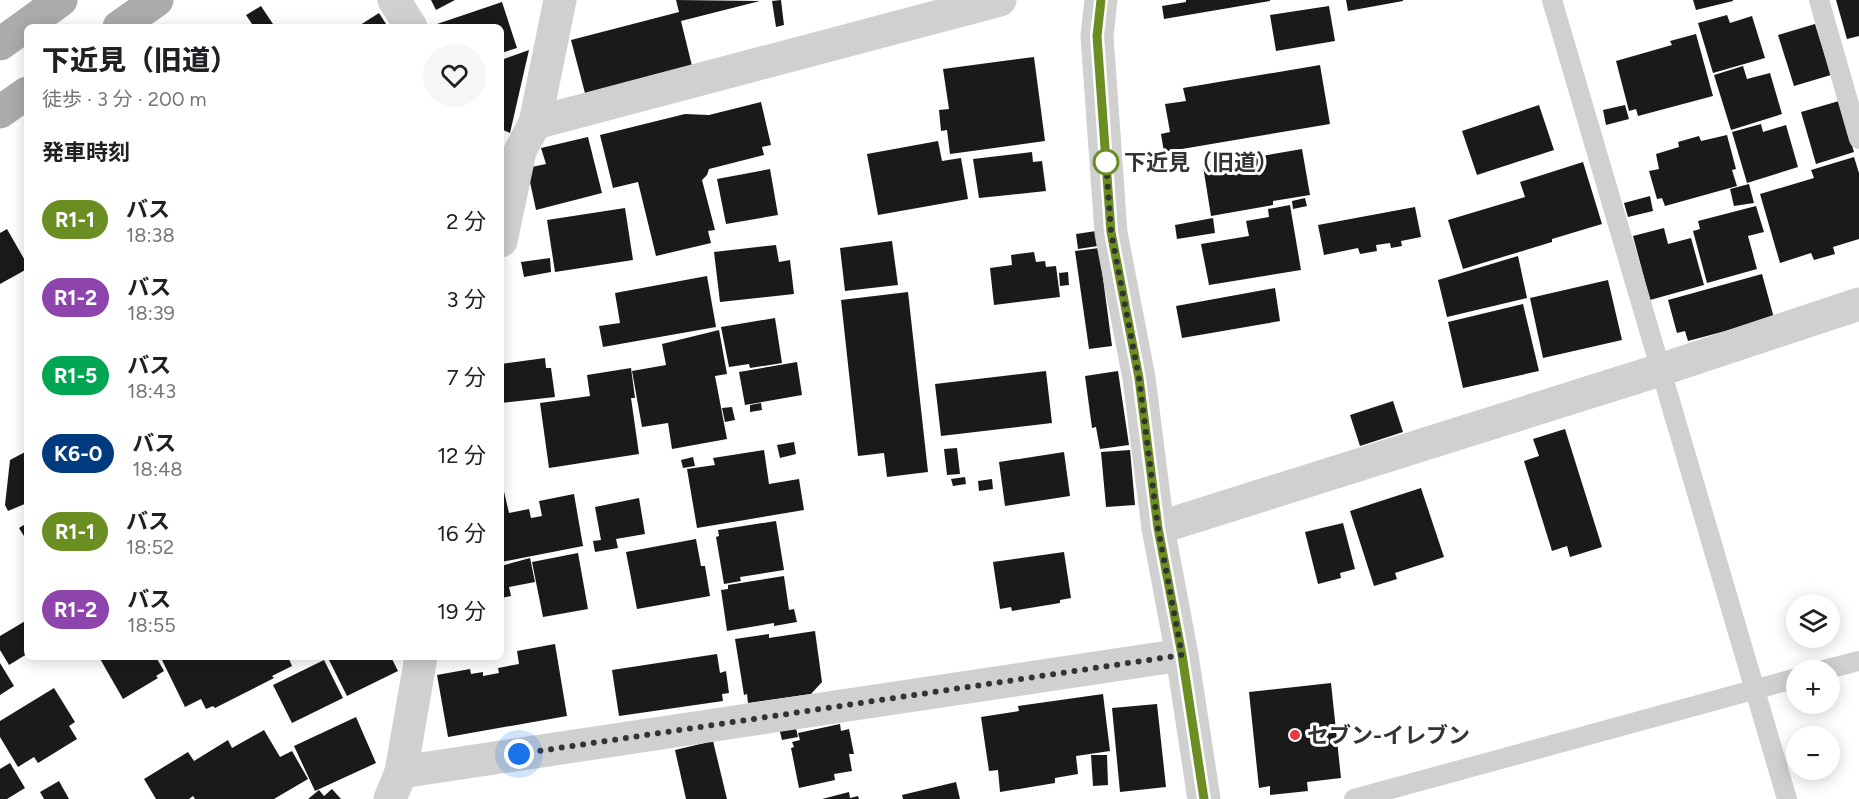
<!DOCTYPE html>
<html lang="ja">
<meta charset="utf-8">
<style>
body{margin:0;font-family:Figtree,"Noto Sans JP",sans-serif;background:#f6f6f6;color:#202124;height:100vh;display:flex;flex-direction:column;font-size:22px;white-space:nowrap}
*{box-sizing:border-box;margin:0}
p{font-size:20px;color:#757577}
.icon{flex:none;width:33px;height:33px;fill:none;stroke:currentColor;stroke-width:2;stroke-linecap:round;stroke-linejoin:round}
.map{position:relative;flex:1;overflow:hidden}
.side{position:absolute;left:24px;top:24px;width:480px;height:636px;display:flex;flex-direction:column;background:#fff;border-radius:9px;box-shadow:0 3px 15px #0003}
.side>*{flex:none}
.badge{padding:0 12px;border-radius:20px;font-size:21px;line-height:39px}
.tools{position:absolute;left:1786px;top:594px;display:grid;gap:12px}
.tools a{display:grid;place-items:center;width:54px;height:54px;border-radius:50%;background:#fff;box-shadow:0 3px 15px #0003;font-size:30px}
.you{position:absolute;width:30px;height:30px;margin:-15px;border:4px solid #fff;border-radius:50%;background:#1a73e8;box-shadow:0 0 0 9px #1a73e833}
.map>.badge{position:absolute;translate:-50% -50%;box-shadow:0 0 0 3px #fff}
h2{padding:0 18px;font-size:22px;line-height:54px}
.round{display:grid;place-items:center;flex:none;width:63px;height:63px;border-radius:32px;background:#f6f6f6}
.head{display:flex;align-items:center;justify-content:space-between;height:102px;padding:0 18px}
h1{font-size:28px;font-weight:800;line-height:45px}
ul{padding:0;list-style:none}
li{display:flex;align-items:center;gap:18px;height:78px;padding:0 18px}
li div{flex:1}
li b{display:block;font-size:22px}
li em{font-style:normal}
li .badge{min-width:66px;font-weight:700;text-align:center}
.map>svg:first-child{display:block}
</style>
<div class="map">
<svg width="1859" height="799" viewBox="0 0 1859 799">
<rect width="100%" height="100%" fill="#fff"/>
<g fill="#1a1a1a">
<path d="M431,0H455L436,10Z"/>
<path d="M676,0L760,1L681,21L693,70L586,97L571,40L679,12Z"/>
<path d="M781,0L784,25L776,27L772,1Z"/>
<path d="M1186,0H1270V1L1164,19L1162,6L1186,2Z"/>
<path d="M1346,0H1403V1L1348,11Z"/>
<path d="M1693,0H1733V1L1696,10Z"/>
<path d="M1836,0H1859V36L1847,39Z"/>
<path d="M502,2L517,48L501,53V27H438L437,24Z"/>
<path d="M261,6L275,27H254L246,15Z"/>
<path d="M1329,6L1335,41L1276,51L1270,15Z"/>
<path d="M379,13L388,27H357Z"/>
<path d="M1727,15L1730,23L1752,16L1765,58L1713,73L1698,23Z"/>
<path d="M1815,24L1831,75L1794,86L1778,35Z"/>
<path d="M1696,34L1713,96L1638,116L1636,109L1629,111L1616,61L1672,45L1670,41Z"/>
<path d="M529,50L510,133L501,129V60Z"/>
<path d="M1034,57L1045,141L950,154L947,130L941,131L939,110L949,109L943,69Z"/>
<path d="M1320,65L1330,124L1164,152L1161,134L1170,132L1165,104L1186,101L1183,88Z"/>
<path d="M1743,66L1747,79L1770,73L1782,114L1731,130L1714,75Z"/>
<path d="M1839,101L1854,152L1816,164L1801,112Z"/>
<path d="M761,102L771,145L762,147L764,155L709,169L707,175L702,180L715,230L708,231L711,243L656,256L638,182L613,188L600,135L685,114L709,115Z"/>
<path d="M1539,105L1554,150L1477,175L1462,131Z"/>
<path d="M1625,105L1629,119L1606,125L1603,110Z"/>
<path d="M1761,124L1763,132L1786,125L1798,167L1747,183L1732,132Z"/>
<path d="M1727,135L1736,169L1732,170L1737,186L1665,206L1662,198L1657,199L1649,171L1659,169L1656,154L1679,147L1678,142L1699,136L1701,141Z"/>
<path d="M588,137L602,193L536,210L527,168L546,164L541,148Z"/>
<path d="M938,141L942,161L961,158L968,199L878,215L867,154Z"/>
<path d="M1302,149L1310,195L1273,201V205L1211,216L1203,166Z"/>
<path d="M1032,152L1033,162L1042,161L1046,191L979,198L973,159Z"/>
<path d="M1854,157L1859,173V239L1833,247L1835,254L1814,260L1811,253L1780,263L1760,194L1814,178L1811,170Z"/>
<path d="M1583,162L1602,224L1552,239V242L1463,269L1448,220L1525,197L1520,182Z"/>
<path d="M770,169L778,215L726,224L717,179Z"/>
<path d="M1749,184L1754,203L1734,206L1730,189Z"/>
<path d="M1650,196L1653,211L1628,217L1624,203Z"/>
<path d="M1305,198L1307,206L1293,209L1292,201Z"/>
<path d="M1290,205L1301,270L1209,285L1201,244L1249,236L1246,221L1269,217L1268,209Z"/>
<path d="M1756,206L1764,232L1748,236L1757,269L1707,283L1693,231L1700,229L1698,221Z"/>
<path d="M1415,207L1421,237L1401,241L1402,246L1391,248L1390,243L1376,245L1377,251L1360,254L1358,248L1324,255L1318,225Z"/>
<path d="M625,208L633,260L555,272L547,220Z"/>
<path d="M1213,218L1215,233L1177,239L1175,225Z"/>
<path d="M1664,228L1668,244L1691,238L1704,285L1650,300L1633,236Z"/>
<path d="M7,229L27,264V269L0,284V233Z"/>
<path d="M1096,231L1098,246L1078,249L1076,234Z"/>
<path d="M892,241L898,285L845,291L840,248Z"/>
<path d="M776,245L779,262L790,260L794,294L720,302L714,252Z"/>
<path d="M1099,248L1112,346L1089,349L1075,251Z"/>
<path d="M1034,252L1036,262L1045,261L1046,267L1056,266L1060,297L994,305L990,268L1012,265L1011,255Z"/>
<path d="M1518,256L1527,298L1447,317L1438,280Z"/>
<path d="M550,258L551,272L524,277L521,262Z"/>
<path d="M1068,272L1069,285L1060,286L1059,273Z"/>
<path d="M1762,274L1774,318L1688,341L1685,331L1677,333L1668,300Z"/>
<path d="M707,276L716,327L603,347L599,326L620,323L615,293Z"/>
<path d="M1608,280L1622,340L1543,358L1530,298Z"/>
<path d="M1275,288L1280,321L1182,338L1176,306Z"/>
<path d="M908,292L928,472L887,477L884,453L858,456L841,300Z"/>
<path d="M1523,304L1539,371L1463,388L1448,322Z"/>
<path d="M775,318L782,363L750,368L749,364L729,367L721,327Z"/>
<path d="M719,330L727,374L715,376L727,439L672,449L668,423L642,427L632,371L666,365L662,344Z"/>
<path d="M545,358L546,368H551L555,397L501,403V364Z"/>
<path d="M797,362L802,395L745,405L739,372Z"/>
<path d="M631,368L635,398H631L639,454L549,468L540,403L590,396L587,375Z"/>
<path d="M1046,371L1052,423L941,436L935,384Z"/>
<path d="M1118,371L1129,445L1100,449L1096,427L1092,428L1085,376Z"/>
<path d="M1393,401L1403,432L1360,446L1350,415Z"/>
<path d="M761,403L762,410L750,412V405Z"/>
<path d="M732,407L735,420L725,422L722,408Z"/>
<path d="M1565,429L1602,547L1570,557L1567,546L1552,551L1524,461L1539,456L1533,439Z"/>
<rect x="501" y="436" width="2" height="32"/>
<path d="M794,442L796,454L780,458L777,445Z"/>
<path d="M957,448L960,474L947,475L944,449Z"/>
<path d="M764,450L769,484L799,479L804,510L697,528L687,469L715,465L713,458Z"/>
<path d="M1130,450L1135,505L1106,507L1101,452Z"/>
<path d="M27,451V503L8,511L5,505L10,460Z"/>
<path d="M1064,452L1070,496L1005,506L999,462Z"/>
<path d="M693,457L695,466L683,468L681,460Z"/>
<path d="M965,477L966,484L953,486L951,479Z"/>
<path d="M992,479L993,489L979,491L978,481Z"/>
<path d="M503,487L509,513L529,509L531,518L542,516L539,501L574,494L583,546L501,562V488Z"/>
<path d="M1421,488L1444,557L1395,573L1397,579L1374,586L1350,511Z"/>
<path d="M639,498L645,534L616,539L618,548L595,552L593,541L601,540L595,507Z"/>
<path d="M776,521L784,570L740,577L741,581L724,584L716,537L719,536L718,530Z"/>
<path d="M27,523V541L19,528Z"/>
<path d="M1343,523L1355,569L1340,573L1341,578L1318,584L1305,532Z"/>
<path d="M696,539L701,566H705L710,596L637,609L626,552Z"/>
<path d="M1064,552L1071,598L1060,600V603L1012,611L1011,607L1000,609L993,562Z"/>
<path d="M578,553L588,609L543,617L532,562Z"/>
<path d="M530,558L535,582L509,587L511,596L501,598V566Z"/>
<path d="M784,576L789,610L794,609L797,622L774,626V623L727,631L721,590L728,589V585Z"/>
<path d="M27,620V654L9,665L0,650V636Z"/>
<path d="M815,631L822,682L811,694L748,703L747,694L744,695L735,639L769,634V638Z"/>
<path d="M555,644L567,716L448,737L437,675L470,669L471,674L483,672V676L499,673L498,668L519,664L517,651Z"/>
<path d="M717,654L720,673L726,671L729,693L722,694L723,701L619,716L612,670Z"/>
<path d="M99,657H156L164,671L156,676L158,678L123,699Z"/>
<path d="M168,657H288L292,666L272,676L274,678L215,708L213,706L206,709L201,699L185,707L162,660Z"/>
<path d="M331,657H391L398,671L347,696L328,658Z"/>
<path d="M324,660L343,698L292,723L273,685Z"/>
<path d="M0,663L14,686L0,695Z"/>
<path d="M1331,683L1341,778L1307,782L1308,791L1270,795V786L1259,788L1249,692Z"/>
<path d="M54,688L75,722L69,726L77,739L38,763L34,757L18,767L0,737V721Z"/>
<path d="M1103,694L1110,751L1076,756L1078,774L1055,778V783L1000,792L998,770L989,771L981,717L1019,711L1018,706Z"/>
<path d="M1157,704L1166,787L1120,792L1112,708Z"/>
<path d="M356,717L376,763L315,791L294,746Z"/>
<path d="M795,724L798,737L782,740L779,728Z"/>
<path d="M840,724L841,731L849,729L854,754H849L852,771L834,774L835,780L799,788L791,748L794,747L792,742L800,740L798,733Z"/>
<path d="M264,730L280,757L292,751L308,779L274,799H195L193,796L189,799H156L144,779L188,752L194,761L228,740L232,748Z"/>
<path d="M713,741L727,799H686L675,750Z"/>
<path d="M1091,755H1107L1108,785L1093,786Z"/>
<path d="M10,763L25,788L7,799H0V769Z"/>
<path d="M59,781L69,799H44L40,792Z"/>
<path d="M956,782L960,799H903L902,795Z"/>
<path d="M332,789L341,799H308L319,790L324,796Z"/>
<path d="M849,792L850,798L858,796L859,799H822Z"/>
</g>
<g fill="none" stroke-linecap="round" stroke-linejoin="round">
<g stroke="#d0d0d0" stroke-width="20">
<path d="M1552,0L1787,799"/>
<path d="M1819,0L1859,139"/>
<path d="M1824,670L1859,661"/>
<path d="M1354,799L1797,678"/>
</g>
<g stroke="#d0d0d0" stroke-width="33">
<path d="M394,0L411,27"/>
<path d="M535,123L1000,0"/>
<path d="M501,241L520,151L535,123L560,0"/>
<path d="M401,772L1182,655"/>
<path d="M390,799L401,772L421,657"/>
</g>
<g stroke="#d0d0d0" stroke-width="33">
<path d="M1101,0L1097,36L1111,233L1139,378L1158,528L1182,655L1204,799"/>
<path d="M1158,528L1660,370L1859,304"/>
</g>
<g stroke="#ababab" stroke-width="33">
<path d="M119,27L157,0"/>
<path d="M0,44L61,0"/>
<path d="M0,112L27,93"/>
</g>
</g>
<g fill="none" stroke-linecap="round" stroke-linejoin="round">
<g stroke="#fff" stroke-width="14">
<path id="line" d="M1101,0L1097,36L1111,232L1139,378L1158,528L1182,655L1204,799"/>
</g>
<use href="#line" stroke="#6b8e23" stroke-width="9"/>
<path stroke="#333" stroke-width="6" stroke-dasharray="0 10.8" d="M519,754L1182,655L1158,528L1139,378L1111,232L1106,162"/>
</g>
<circle fill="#fff" stroke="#6b8e23" stroke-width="3" cx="1106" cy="162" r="12"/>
<circle fill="#e63946" stroke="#fff" stroke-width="2" cx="1295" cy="735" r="6"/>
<g text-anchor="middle" stroke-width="6" stroke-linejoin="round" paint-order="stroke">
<g font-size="22" font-weight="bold" fill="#333" stroke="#fff" text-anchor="start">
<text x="1124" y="170">下近見（旧道）</text>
</g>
<g font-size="22" font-weight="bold" fill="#333" stroke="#fff" text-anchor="start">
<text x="1307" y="743">セブン-イレブン</text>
</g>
</g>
</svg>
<div class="tools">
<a><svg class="icon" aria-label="layers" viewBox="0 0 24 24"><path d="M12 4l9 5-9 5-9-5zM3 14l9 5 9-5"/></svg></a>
<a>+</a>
<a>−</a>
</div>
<div class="you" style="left:519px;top:754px"></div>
<section class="side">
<div class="head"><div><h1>下近見（旧道）</h1><p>徒歩 · 3 分 · 200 m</p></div><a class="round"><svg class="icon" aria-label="heart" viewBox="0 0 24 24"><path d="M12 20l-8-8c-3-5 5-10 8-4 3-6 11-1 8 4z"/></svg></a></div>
<h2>発車時刻</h2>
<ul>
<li><span class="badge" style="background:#6b8e23;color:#fff">R1-1</span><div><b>バス</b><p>18:38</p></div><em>2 分</em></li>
<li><span class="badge" style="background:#8e44ad;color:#fff">R1-2</span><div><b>バス</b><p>18:39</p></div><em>3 分</em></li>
<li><span class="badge" style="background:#00a651;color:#fff">R1-5</span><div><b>バス</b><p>18:43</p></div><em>7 分</em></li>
<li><span class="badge" style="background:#003b80;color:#fff">K6-0</span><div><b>バス</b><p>18:48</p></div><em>12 分</em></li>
<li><span class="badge" style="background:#6b8e23;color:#fff">R1-1</span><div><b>バス</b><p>18:52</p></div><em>16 分</em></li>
<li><span class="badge" style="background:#8e44ad;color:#fff">R1-2</span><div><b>バス</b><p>18:55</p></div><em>19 分</em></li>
</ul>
</section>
</div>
